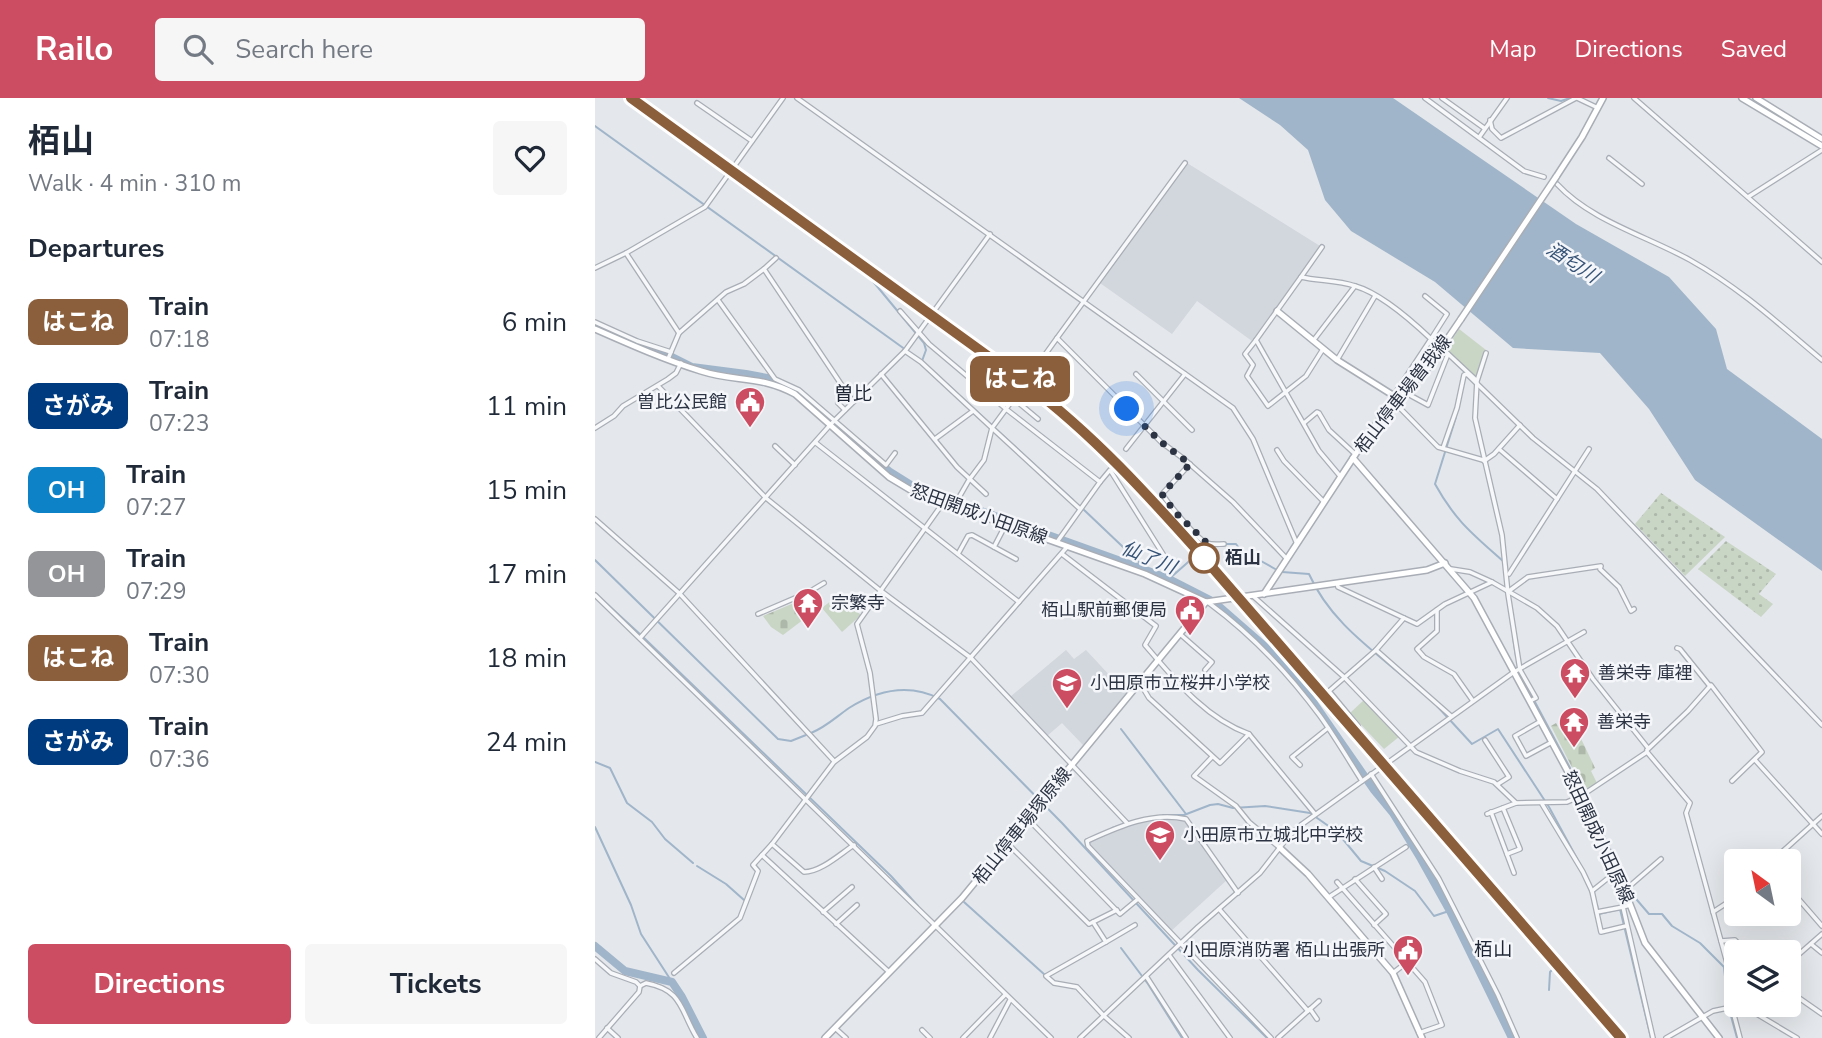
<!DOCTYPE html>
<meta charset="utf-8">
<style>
body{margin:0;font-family:"Nunito Sans","Noto Sans JP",sans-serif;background:#f6f6f7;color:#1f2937;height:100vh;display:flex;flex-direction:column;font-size:26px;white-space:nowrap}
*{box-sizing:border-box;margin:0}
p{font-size:23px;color:#747a83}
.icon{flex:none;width:38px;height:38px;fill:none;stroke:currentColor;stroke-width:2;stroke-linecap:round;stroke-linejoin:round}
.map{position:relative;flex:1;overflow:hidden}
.drawer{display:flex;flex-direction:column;background:#fff;width:595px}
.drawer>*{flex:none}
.badge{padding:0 14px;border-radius:10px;font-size:24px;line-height:46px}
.needle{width:46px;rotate:327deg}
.fabs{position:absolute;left:1129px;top:751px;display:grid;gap:14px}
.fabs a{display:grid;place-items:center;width:77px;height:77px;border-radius:7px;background:#fff;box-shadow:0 7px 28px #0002;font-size:35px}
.you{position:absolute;width:35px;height:35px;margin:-18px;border:5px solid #fff;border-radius:50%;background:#1a73e8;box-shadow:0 0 0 10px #1a73e833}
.map>.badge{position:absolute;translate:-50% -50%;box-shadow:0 0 0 4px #fff}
h2{padding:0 28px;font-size:26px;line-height:63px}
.round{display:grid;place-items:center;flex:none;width:74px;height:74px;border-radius:7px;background:#f6f6f7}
.headline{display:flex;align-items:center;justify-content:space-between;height:119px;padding:0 28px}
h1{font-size:33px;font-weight:700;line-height:52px}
.button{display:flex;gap:14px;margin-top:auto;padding:14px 28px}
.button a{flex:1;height:80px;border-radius:7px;background:#cc4d61;color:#fff;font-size:28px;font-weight:700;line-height:80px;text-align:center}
.button a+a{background:#f6f6f7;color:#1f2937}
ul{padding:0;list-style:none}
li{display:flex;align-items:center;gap:21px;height:84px;padding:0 28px}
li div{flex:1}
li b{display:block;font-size:26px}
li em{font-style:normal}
li .badge{min-width:77px;font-weight:700;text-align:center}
header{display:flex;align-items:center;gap:42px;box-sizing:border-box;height:98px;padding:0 35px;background:#cc4d61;color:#fff}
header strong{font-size:33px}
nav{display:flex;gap:38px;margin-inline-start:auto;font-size:24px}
.search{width:490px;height:63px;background:#f6f6f7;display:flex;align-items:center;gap:18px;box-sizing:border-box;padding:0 24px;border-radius:7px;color:#747a83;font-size:26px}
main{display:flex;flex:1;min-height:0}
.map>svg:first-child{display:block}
</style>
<header>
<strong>Railo</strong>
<div class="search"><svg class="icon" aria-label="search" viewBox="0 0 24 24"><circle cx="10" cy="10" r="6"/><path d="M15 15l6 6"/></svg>Search here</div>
<nav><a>Map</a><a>Directions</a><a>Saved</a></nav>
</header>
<main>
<section class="drawer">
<div class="headline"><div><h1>栢山</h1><p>Walk · 4 min · 310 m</p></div><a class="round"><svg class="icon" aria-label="heart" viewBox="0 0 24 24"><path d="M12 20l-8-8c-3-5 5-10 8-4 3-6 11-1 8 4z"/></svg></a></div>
<h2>Departures</h2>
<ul>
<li><span class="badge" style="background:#8b5e3c;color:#fff">はこね</span><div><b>Train</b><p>07:18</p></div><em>6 min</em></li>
<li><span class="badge" style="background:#003b80;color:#fff">さがみ</span><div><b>Train</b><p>07:23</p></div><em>11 min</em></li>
<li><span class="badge" style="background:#0d82c7;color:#fff">OH</span><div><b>Train</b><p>07:27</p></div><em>15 min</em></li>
<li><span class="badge" style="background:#939598;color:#fff">OH</span><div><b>Train</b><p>07:29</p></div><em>17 min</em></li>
<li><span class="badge" style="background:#8b5e3c;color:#fff">はこね</span><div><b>Train</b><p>07:30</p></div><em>18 min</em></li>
<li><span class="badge" style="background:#003b80;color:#fff">さがみ</span><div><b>Train</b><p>07:36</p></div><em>24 min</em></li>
</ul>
<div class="button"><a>Directions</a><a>Tickets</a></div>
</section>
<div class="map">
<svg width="1227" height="940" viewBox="0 0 1227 940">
<defs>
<pattern id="grass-dots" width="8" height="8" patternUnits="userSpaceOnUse" patternTransform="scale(1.75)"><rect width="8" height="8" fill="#c9d5c5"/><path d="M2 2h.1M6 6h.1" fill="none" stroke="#adb7aa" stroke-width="1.8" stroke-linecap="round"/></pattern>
<pattern id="cemetery-stones" width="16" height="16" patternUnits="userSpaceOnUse" patternTransform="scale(1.75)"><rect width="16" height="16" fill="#c9d5c5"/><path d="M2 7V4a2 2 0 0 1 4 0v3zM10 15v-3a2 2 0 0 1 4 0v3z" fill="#adb7aa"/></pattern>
</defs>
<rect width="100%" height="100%" fill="#e4e7eb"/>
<g fill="#d2d6dd">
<path d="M592,65L725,148L657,243L602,203L577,236L505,185Z"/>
<path d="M471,552L479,561L491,552L531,595L488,647L467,625L452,638L415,599Z"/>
<path d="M561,721L590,723L633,781L576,833L495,747V743L531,726Z"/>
</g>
<g fill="url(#grass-dots)">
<path d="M1066,395L1130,439L1090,478L1040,426Z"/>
<path d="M1131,443L1181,476L1164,496L1178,506L1166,519L1103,471Z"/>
</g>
<g fill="url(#cemetery-stones)">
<path d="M211,500L225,509L188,537L176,529L168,518Z"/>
<path d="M961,625L965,632L974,626L976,630L980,628L1000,670L996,673L1002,685L989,693L956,628Z"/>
</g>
<g fill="#c9d5c5">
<path d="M864,231L891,252L882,280L851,251Z"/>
<path d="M242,498L266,517L247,534L227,510Z"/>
<path d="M769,602L805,638L789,651L755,615Z"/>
</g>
<path fill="#a0b5ca" d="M644,0H798L981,126L1074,179L1121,231L1132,271L1227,341V473L1100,382L1054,311L1005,255L918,250L840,184L756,133L730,102L713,52L685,27Z"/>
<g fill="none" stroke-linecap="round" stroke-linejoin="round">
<g stroke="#a0b5ca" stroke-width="2">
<path d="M953,0L966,3L975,0"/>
<path d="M0,28L311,252"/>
<path d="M230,149L276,181L329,245L331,252L327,263"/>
<path d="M340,275L478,402"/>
<path d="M861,319L840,386C861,424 879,437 909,464"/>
<path d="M487,410L548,468V471"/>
<path d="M631,446H641L651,459L657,458L682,472"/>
<path d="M604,454L615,447"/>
<path d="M0,462L183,641L196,643L211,637"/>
<path d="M687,474L714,476C734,521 772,548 809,579"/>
<path d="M574,481L600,458"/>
<path d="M0,495L47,538L296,778L323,808"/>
<path d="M918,539L921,558"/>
<path d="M924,574L991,700L1036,795L1054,816H1067L1077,828L1105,845L1129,869L1133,907L1142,940"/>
<path d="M842,608L877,646L903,631L954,709L992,779"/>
<path d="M526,631L591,716"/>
<path d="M216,635C231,629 241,619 254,610C283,592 314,585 345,601L467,725L603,872L672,940"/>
<path d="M0,664L15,670L32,705L57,724L70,741L98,765"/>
<path d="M568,717H589L615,707L623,706L638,710L670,708L715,715L742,734L766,763L790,773L820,793L839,818L851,814H855"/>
<path d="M0,729L36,807L46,836L77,884"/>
<path d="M517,730L549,720"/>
<path d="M102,768L131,786L149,802"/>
<path d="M369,804L450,877L452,876"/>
<path d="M1002,807L1004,816L1025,811L1056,940"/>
<path d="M526,850L553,886L587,940"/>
<path d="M954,892L955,874L960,869"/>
</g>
<g stroke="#a0b5ca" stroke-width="8">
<path d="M0,228L69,255L97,269L151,276L172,280L196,290L295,374L319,389L548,471L574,481L619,504L674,552L709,591L779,692L798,715L826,761L855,813L917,940"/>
<path d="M0,848L30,873L77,884L87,899L108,940"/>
</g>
<g stroke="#a9aeb6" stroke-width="6">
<g id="street">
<path d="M202,0L638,310L658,341L702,446"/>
<path d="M830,0L929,73L949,79"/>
<path d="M847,0L889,30"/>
<path d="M982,0L1003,10"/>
<path d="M1039,0L1227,164"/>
<path d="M102,5L157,43"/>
<path d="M895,22L897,31L906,40L981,0"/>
<path d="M885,38L912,0"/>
<path d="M1014,60L1047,86"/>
<path d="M962,86C996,123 1052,138 1095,162C1145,190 1184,226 1227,262"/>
<path d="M1153,99L1227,52"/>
<path d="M31,155L84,235"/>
<path d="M0,170L31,155L110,109L188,0"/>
<path d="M169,171L181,160"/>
<path d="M706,179L727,149"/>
<path d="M830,198L852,216L836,241L844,247"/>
<path d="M123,202L180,281L204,292L291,367L300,355"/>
<path d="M305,213L334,246L411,311L397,330L485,411"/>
<path d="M0,224L42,243L76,254"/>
<path d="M462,240L590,65"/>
<path d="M661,242L650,256L658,267L652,278L673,308L711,278L728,251"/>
<path d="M718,243L760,188"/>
<path d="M310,253L326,264L397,330L389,362L374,382L359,408"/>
<path d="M850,253L881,282"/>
<path d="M891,255L882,283L880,320L907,437L913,496L925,572L941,600L935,603"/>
<path d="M73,261L84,235L131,194L149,186L169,171L258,304"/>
<path d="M742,262L780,198"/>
<path d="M286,276L362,369L391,396"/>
<path d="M541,276L597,332"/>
<path d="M63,288L171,400L286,493L376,560L532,725"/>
<path d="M388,292L401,276"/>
<path d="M811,295L833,307L853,256"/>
<path d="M419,301L443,321"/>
<path d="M243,305L250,312"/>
<path d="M800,305L843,349L888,362"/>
<path d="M709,325L722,314L724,315L734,332L760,356"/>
<path d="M0,330L19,318L28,308L73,281L81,275L86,265"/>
<path d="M340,341L378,313"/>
<path d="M221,345L424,504"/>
<path d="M180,348L200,367"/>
<path d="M848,350L862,310L869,277L872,276L938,340L1002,391L1227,627"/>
<path d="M531,351L590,276"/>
<path d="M904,351L962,401"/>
<path d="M682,352L689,363L729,404"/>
<path d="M889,363L899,356L925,327"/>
<path d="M595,366L567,396C574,406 601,441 612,445C617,447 623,446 629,446"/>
<path d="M745,378L724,353L661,242L706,179C723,183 742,182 760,188C785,195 817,223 836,241L799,297"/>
<path d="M505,384L515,372L578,472"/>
<path d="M0,421L84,495L239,663"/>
<path d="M462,444L505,384L411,311L462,240L566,344L589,361L638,404L692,461"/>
<path d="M399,449L411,426"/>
<path d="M363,456L373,438L377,437L421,461"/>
<path d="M467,456L561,528L550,547C580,582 610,620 654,636L720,716"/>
<path d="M856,471L875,474L897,484"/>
<path d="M914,476L994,351"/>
<path d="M742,485L743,489L809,520L781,552"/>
<path d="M914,493L933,479L1006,468L1005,471L1024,489L1036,513L1039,511"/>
<path d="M0,497L456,940"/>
<path d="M658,498L749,579L821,654L865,673L899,684L921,705L972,704L986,698L1052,654L1095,705L1091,715L1126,843L1140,842L1152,854"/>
<path d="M614,505C656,536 694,576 725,618C740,639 753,661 767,683"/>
<path d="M842,512V533L822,551L829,559L859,576L878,603"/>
<path d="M163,516L214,494L229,485"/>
<path d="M809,520L822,526L850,506L897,484L942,510L962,528L998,581L1053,650"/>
<path d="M585,536L617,564L610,572"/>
<path d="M45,540L236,326L310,253L395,136"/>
<path d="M1082,550L1085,551L1114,587"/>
<path d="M545,585L554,600L625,665L654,636"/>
<path d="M946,623L920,638L931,658L957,644"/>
<path d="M281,626L307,618L327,615L472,449"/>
<path d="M763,628L734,593L781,552L856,618"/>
<path d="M890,642L914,679L903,686"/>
<path d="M1052,652L1093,613L1116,587L1167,654L1137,683"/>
<path d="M617,659L599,678L641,708L654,724L685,750"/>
<path d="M1160,662L1227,736"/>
<path d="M705,667L697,659L733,630"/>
<path d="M776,676L844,781L903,897L922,940"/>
<path d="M947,706L988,774L997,793L1006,834L1031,828"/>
<path d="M908,710L925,751L912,756"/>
<path d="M896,714L919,775"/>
<path d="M892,716L921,705"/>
<path d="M432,720L525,816L543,801"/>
<path d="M177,746L167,757L294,874"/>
<path d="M413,746L494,826L522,812"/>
<path d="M259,747C245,756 226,774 209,774L177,746L239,664L272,639L280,628L281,621L275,575L262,526L348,405"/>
<path d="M1177,763L1227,718"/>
<path d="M779,769L787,781"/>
<path d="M760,781L791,816L779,827"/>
<path d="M742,784L830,884L847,927L824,935"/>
<path d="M1194,790L1227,828"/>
<path d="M997,793L1022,773"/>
<path d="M1029,793L1066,761"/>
<path d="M643,795L591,721C557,713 523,729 492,743L493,748L676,940"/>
<path d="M734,799L811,749"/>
<path d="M1035,807L1028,809L1058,940"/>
<path d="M624,811L713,913"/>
<path d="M228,814L257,789"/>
<path d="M1002,814L1028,809"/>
<path d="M1118,814L1141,799"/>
<path d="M498,824L511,844L540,827"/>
<path d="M241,826L262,807"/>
<path d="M1126,843L1132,865L1135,902L1141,905"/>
<path d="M511,844L451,878L459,885L482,889L509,918L534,940"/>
<path d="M1216,846L1227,855"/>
<path d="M574,857L635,940"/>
<path d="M0,861L16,875L41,884L45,888L51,885C88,892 85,912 102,940"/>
<path d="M1194,865L1227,836"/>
<path d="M79,875L145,820L163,773L158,767L167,757"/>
<path d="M798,875L811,865"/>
<path d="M551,878L591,940"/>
<path d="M1194,893L1227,916"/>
<path d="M1135,902L1145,940"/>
<path d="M1145,906L1202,940"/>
<path d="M715,911L722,921"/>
<path d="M12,930L23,940"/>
<path d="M240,930L251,940"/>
<path d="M327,932L335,940"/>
<path d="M4,940L44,894L45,888"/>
<path d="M368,940L410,897"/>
<path d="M395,940L415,902"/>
<path d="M485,940L603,829L665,775L693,739L706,727L919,574L989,534"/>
<path d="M683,940L724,903"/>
<path d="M1071,940L1118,913L1137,909"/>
</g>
</g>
<g stroke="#a9aeb6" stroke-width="8">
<g id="secondary">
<path d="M1147,0L1227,48"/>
<path d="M1161,0L1227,41"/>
<path d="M961,79L987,39L1008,0"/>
<path d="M682,213L742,262L804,301"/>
<path d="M0,231C34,246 70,262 106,273C140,284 165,277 200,296L294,379L319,394L550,476L611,504L832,472L850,465"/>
<path d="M758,360L879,500L986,698L1022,773L1050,845L1124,940"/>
<path d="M669,496L777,331L792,312L832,271L866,221"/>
<path d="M685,750L713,776L798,875L827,940"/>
<path d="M230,940L367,800L611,504"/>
</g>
</g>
<use href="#street" stroke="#f7f8fa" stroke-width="3.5"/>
<use href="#secondary" stroke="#fff" stroke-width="5"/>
<path stroke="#7e8695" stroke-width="2" stroke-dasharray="3.5 7" stroke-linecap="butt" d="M36,0L430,285C492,332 543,385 594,443L1026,940"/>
<g stroke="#a9aeb6" stroke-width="8" stroke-linecap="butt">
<path id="secondary-bridge" d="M866,221L961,79"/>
</g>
<use href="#secondary-bridge" stroke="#fff" stroke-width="5"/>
</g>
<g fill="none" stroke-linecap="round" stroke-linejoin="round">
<g stroke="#fff" stroke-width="16">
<path id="line" d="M36,0L430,285C498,336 553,397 609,460L1026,940"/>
</g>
<use href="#line" stroke="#8b5e3c" stroke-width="10"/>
<path stroke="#2c3444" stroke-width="7" stroke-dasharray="0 12.6" d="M532,311L566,344L595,366L567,396L580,414L613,446L609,460"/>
</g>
<defs>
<g id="civic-pin" transform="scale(1.575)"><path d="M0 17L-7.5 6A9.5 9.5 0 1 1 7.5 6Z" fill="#cc4d61" stroke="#f4f6f9"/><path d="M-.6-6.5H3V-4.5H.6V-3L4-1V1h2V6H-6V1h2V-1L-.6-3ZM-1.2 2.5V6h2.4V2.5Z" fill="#fff"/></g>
<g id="temple-pin" transform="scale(1.575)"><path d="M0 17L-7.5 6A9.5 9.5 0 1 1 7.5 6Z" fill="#cc4d61" stroke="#f4f6f9"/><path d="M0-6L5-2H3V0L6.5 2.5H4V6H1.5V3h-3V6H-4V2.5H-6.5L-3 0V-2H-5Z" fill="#fff"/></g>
<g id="school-pin" transform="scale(1.575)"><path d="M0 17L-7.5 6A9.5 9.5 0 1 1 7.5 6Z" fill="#cc4d61" stroke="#f4f6f9"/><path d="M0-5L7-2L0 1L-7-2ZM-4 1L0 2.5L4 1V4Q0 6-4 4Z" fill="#fff"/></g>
</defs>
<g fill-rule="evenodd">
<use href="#civic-pin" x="155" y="304"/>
<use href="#temple-pin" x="213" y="505"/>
<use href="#civic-pin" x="595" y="512"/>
<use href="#temple-pin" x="980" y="575"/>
<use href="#school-pin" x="472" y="585"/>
<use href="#temple-pin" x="979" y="624"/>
<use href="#school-pin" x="565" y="737"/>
<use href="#civic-pin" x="813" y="852"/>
</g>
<circle fill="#fff" stroke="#8b5e3c" stroke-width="3.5" cx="609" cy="460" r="14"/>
<g text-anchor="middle" stroke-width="5" stroke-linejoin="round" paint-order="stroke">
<g font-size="18" fill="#2c3444" stroke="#f4f6f9">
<text transform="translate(808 296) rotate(-52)" y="6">栢山停車場曽我線</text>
<text transform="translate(384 416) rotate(20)" y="6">怒田開成小田原線</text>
<text transform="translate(427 728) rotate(-51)" y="6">栢山停車場塚原線</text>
<text transform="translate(1003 739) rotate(65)" y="6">怒田開成小田原線</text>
</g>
<g font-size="18" fill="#2c3444" stroke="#f4f6f9" text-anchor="start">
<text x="132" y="310" text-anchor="end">曽比公民館</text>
<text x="236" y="511">宗繁寺</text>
<text x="572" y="518" text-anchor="end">栢山駅前郵便局</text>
<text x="1003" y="581">善栄寺 庫裡</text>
<text x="495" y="591">小田原市立桜井小学校</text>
<text x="1002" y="630">善栄寺</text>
<text x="588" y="743">小田原市立城北中学校</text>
<text x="790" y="858" text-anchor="end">小田原消防署 栢山出張所</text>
</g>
<g font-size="18" font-weight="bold" fill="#2c3444" stroke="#f4f6f9" text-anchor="start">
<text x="630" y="466">栢山</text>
</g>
<g font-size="19" font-style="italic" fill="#365377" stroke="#f4f6f9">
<text transform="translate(978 164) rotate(33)" y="7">酒匂川</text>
<text transform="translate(554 459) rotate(22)" y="7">仙了川</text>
</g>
<g font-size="19" fill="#1e2635" stroke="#f4f6f9">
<text x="258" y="302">曽比</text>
<text x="898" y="858">栢山</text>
</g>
</g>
</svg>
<div class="fabs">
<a><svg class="needle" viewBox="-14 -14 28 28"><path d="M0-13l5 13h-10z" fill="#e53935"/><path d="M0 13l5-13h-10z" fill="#747a83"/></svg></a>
<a><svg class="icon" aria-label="layers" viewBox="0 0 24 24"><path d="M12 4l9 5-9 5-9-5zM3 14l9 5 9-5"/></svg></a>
</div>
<div class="you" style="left:532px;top:311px"></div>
<b class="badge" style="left:425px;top:281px;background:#8b5e3c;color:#fff">はこね</b>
</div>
</main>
